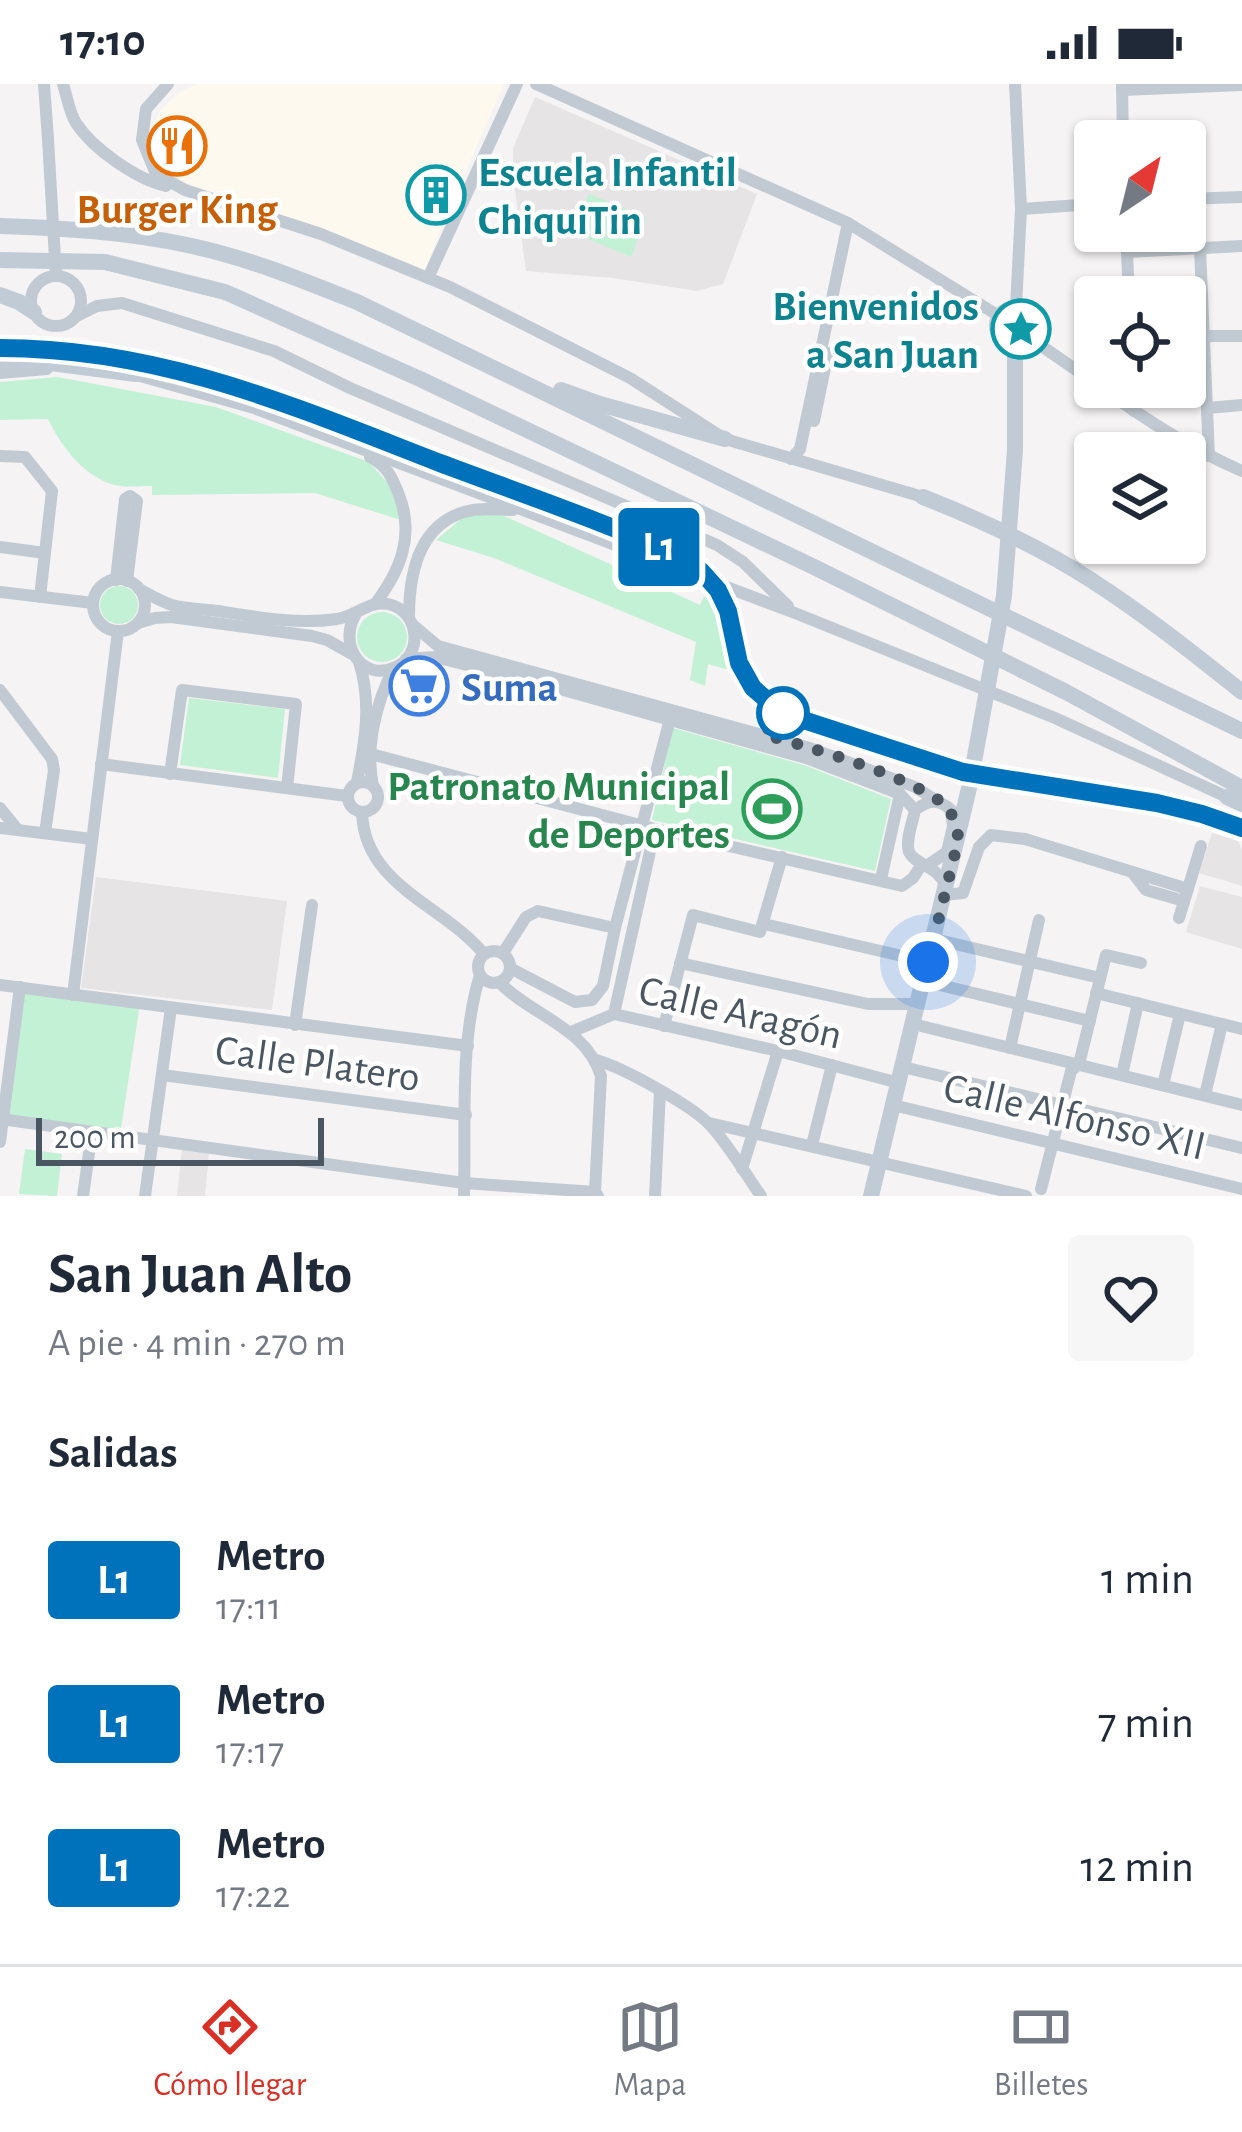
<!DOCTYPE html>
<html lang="es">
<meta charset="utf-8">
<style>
body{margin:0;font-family:"Alegreya Sans",sans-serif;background:#f6f6f7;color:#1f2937;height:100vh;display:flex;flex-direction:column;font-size:45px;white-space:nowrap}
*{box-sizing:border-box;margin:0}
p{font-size:39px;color:#747a83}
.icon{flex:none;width:66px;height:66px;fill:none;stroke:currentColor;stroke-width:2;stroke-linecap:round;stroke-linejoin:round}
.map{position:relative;height:1112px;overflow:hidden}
.details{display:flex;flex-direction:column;background:#fff;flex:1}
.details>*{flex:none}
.badge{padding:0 24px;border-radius:9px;font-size:42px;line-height:78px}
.needle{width:78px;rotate:35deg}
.tools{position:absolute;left:1074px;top:36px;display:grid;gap:24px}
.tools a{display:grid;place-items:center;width:132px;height:132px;border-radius:12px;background:#fff;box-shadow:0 3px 9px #0004;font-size:60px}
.scale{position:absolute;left:36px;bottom:30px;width:288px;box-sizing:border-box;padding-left:12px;border:6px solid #4a5661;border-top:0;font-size:33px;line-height:42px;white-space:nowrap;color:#4a5661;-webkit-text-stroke:9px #fff;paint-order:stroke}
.you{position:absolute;width:60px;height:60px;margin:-30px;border:9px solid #fff;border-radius:50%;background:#1a73e8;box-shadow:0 0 0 18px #1a73e833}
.map>.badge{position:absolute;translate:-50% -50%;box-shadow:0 0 0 6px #fff}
h2{padding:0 48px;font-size:45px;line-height:108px}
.round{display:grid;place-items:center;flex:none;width:126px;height:126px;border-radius:12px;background:#f6f6f7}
.overview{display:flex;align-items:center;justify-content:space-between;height:204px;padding:0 48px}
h1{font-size:57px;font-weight:600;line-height:90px}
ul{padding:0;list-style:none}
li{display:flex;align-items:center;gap:36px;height:144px;padding:0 48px}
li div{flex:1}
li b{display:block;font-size:45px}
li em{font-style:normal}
li .badge{min-width:132px;font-weight:700;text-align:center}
.status{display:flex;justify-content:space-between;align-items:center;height:84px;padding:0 60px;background:#fff;direction:ltr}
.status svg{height:33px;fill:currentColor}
.tabs{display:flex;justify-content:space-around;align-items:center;height:168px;border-top:3px solid #e0e1e3;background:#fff;font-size:33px;color:#747a83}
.tabs a{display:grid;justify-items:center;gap:6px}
.tabs .active{color:#d93025}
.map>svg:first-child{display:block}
</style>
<div class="status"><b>17:10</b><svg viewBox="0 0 49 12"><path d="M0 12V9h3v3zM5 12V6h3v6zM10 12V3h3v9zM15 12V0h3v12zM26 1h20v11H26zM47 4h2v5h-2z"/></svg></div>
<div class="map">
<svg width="1242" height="1112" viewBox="0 0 1242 1112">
<rect width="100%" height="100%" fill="#f5f3f3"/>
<path fill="#fdf9ef" d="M196,0H504L441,144L425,187L267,127L191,101L163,85L151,47L161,25L180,8Z"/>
<g fill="#e6e4e5">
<path d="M535,13L757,110L723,200L697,207L613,194L526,187L513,91V64Z"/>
<path d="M1212,749L1238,757L1242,765V802L1199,789Z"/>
<path d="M96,793L287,817L272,926L81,904Z"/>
<path d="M1200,802L1242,813V865L1186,848Z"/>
<path d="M182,1065L209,1069L205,1112H177Z"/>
</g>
<g fill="#c3f1d5">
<path d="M589,110L646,133L631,173L572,148Z"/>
<path d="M58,293L216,323L369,378L392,404L401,436L315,409L152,411V402C139,402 123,404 111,400C81,389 62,363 48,335L0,336V298Z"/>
<path d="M467,430L502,431L700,521L704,512L718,526L729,577L736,588L708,580L705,602L690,596L696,558L494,474L436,456Z"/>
<circle cx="119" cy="521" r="19"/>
<circle cx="382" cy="553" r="25"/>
<path d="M189,614L285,625L278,694L180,681Z"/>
<path d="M673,644L804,681L891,715L875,787L652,736Z"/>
<path d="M20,903L140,920L120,1051L3,1036Z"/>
<path d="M25,1065L62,1070L57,1112L19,1110Z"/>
</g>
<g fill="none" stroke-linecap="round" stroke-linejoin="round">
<g stroke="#c1cad2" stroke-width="12">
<path d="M44,0L48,55"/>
<path d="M63,0C67,12 69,28 76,39C93,65 136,95 166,102"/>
<path d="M168,0L146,25L142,56L156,90L185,106L321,150L450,203L630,294L725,355L923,413"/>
<path d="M536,0L848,139L999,232"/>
<path d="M1015,0L1021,125L1016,223"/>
<path d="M1122,1L1123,57"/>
<path d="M1122,6L1242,1"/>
<path d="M1185,115L1242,113"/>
<path d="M1021,125L1095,120"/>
<path d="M1126,147L1129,213"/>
<path d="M1200,164L1209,372"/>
<path d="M1127,168L1242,162"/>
<circle cx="56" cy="217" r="25"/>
<path d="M428,194L517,0"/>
<circle cx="1014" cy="242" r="19"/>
<path d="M77,232L97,222L122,219L274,267L350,304L717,461L743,478L788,522"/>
<path d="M1203,252H1242"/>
<path d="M1030,254L1095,299"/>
<path d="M0,289L47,285"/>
<path d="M133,290L254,324L795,529L1055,634L1227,713"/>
<path d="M1100,303C1145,335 1191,365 1242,387"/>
<path d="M1133,303L1134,327"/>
<path d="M1207,324L1242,321"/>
<path d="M814,337L828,269"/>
<path d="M0,372L25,373L52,407L40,513"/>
<path d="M370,373C387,381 393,395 399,411C415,452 400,487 375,520"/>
<path d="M791,375L800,365L848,139"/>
<path d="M0,463L45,469"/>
<circle cx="119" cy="521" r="26"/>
<path d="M116,496L125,415L130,412L137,417L127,497"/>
<path d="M139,505C150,511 160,517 172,521C186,525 203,525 218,527C256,533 298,541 337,535C355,533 369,516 388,520C418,526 425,569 396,583C362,599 337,560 356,530"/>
<path d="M0,508L93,519"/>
<path d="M409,533C409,492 418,442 464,428C479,423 498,426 513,426"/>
<path d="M138,539L155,534L171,533L312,552L327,556L352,570"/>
<path d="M413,541L438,562L810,664L915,703L937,717"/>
<path d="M406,575L435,573L542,600L806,674L900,710L915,726"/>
<path d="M0,606L52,675L54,686L45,749"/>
<path d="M371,670L655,745L902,802L913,794L922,780"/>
<path d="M101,680L347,712"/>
<path d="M170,690L182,606L296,620L287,704"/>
<circle cx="363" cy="713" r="15"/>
<path d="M357,698C365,658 372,618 359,578"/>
<path d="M373,702C365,663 376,618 394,584"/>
<path d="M0,724L17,745"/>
<path d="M362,728C364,802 444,821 484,870"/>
<path d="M0,744L92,755"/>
<path d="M928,781L947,768L953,742L951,726C939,714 928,716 915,726C913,737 905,757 909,768C915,781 937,781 946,802"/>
<path d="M1133,789L1146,806L1184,817"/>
<path d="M881,795L900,710"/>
<path d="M945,811L963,809L979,763L991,751L1025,755L1188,805"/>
<path d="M1179,834L1201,762"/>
<path d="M764,840L928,878"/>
<path d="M934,855L1100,894"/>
<circle cx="494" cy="883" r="16"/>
<path d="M503,869L526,833L538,827L615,844"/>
<path d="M680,879L868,920H918"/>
<path d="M510,884L575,918L592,916L603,902L615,844L670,635"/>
<path d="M923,897L1090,937"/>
<path d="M499,898C532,932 586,943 601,992L595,1108"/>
<path d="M0,901L468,962"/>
<path d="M1096,909L1242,945"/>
<path d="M73,911L118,547"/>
<path d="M614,930L655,745"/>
<path d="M913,940L1242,1021"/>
<path d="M295,941L312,821"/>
<path d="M664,942L693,831L760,848L782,773"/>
<path d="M571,948L614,930L778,967L899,999"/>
<path d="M1010,964L1039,836"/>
<path d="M596,976C622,983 693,1022 711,1042C730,1063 745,1089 761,1112"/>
<path d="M903,983L1242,1064"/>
<path d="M162,991L466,1031"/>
<path d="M1122,991L1138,919"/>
<path d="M1163,1001L1180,930"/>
<path d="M1205,1011L1222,940"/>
<path d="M893,1021L1242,1105"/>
<path d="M0,1035L464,1099L595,1108L598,1112"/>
<path d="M709,1039L1026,1112"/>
<path d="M0,1058L20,903"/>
<path d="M812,1061L832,981"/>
<path d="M742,1085L778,967"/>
<path d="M1041,1105L1071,987L1079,980L1106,871L1141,879"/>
<path d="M83,1112L92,1048"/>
<path d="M145,1112L171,924"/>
<path d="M464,1112C466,1041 459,959 480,891"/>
<path d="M655,1112L660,1007"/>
</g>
<g stroke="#c1cbd6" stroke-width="16">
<path d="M0,142C63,144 126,148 187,161C246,173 302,196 357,218L1242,647"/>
<path d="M0,176L105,178L225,208L420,295L812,482L1066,608L1242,704"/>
<path d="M0,211L19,218L34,228"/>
<path d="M1015,262V366"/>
<path d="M0,276L35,277L136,290"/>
<path d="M561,306L600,320L725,355"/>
<path d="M923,413C981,436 1038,462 1091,496C1144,530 1193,569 1242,608"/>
<path d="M1227,713L1242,720"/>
<path d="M871,1112L970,700"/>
</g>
<g stroke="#b5b8bd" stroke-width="8">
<path id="rail" d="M0,264C163,264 292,321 440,379C520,409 602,437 679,473L701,487L719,506L728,527L739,579L753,605L782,629L963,688L1157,719L1203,730L1242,744"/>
</g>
<use href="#rail" stroke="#fff" stroke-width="3" stroke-dasharray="9" stroke-linecap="butt"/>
<path stroke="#c1cad2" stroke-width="12" d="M48,55L56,192"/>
<path stroke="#c1cbd6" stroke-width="16" d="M970,700L1004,512L1015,366"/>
</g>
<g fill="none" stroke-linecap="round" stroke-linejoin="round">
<g stroke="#fff" stroke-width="27">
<path id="line" d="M0,264C161,264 293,322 440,379C520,409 602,437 679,472L701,487L718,506L728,527L739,579L753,604L782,629L963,688L1157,719L1202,730L1242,744"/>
</g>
<use href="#line" stroke="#0072bc" stroke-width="18"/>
<path stroke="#4a5661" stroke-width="12" stroke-dasharray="0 21.6" d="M783,629L763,650C811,664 917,693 951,726L953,742L959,753L928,878"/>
</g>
<defs>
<g id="restaurant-ring" transform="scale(3)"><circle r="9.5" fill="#fff" stroke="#e8710a" stroke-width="1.5"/><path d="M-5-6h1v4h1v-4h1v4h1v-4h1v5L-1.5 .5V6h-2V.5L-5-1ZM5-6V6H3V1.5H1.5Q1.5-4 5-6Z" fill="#e8710a"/></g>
<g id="building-ring" transform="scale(3)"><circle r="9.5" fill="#fff" stroke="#0f9aa8" stroke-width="1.5"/><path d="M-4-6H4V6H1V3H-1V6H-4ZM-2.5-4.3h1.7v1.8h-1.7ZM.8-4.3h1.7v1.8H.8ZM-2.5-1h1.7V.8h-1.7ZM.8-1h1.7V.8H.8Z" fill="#0f9aa8"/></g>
<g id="sight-ring" transform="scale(3)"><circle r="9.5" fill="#fff" stroke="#0f9aa8" stroke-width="1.5"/><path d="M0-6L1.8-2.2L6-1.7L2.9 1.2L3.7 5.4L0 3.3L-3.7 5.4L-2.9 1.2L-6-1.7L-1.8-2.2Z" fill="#0f9aa8"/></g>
<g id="supermarket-ring" transform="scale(3)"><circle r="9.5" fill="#fff" stroke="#3f7fe0" stroke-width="1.5"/><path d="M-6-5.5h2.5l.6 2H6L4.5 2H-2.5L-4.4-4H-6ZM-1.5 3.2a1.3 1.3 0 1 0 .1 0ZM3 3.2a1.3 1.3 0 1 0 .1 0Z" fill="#3f7fe0"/></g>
<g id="stadium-ring" transform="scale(3)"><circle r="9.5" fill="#fff" stroke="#2e9e5b" stroke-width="1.5"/><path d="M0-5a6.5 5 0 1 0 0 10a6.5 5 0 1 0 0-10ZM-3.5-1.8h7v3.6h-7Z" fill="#2e9e5b"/></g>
</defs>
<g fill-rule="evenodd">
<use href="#restaurant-ring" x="177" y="62"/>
<use href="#building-ring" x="436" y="111"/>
<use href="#sight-ring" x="1021" y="245"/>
<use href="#supermarket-ring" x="419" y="602"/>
<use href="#stadium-ring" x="772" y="725"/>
</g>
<circle fill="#fff" stroke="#0072bc" stroke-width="6" cx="783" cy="629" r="24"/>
<g text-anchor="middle" stroke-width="9" stroke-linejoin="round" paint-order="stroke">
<g font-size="42" font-weight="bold" fill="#0d838f" stroke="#fff" text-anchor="start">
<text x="478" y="102">Escuela Infantil<tspan x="478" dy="48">ChiquiTin</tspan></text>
<text x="979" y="236" text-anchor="end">Bienvenidos<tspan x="979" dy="48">a San Juan</tspan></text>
</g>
<g font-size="42" font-weight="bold" fill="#c56008" stroke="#fff">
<text x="177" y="139">Burger King</text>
</g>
<g font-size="42" font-weight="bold" fill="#366cbe" stroke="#fff" text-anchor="start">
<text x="461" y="617">Suma</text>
</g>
<g font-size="42" font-weight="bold" fill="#27864d" stroke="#fff" text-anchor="end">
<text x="730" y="716">Patronato Municipal<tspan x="730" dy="48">de Deportes</tspan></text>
</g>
<g font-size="42" fill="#4a5661" stroke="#fff">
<text transform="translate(741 927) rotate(13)" y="15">Calle Aragón</text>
<text transform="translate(318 978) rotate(8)" y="15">Calle Platero</text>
<text transform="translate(1075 1031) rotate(13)" y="15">Calle Alfonso XII</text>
</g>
</g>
</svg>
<div class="tools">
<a><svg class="needle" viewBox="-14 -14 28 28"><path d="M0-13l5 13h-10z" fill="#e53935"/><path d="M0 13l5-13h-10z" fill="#747a83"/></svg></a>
<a><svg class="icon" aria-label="locate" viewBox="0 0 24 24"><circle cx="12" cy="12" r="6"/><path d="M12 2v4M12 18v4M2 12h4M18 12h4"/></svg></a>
<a><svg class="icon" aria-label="layers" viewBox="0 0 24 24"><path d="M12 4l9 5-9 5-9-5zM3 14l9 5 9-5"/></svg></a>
</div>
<div class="scale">200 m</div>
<div class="you" style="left:928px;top:878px"></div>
<b class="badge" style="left:659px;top:463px;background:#0072bc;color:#fff">L1</b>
</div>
<section class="details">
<div class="overview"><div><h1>San Juan Alto</h1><p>A pie · 4 min · 270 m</p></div><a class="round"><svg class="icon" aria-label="heart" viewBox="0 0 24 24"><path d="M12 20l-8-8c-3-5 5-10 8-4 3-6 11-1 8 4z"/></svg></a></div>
<h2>Salidas</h2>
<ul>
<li><span class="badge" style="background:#0072bc;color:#fff">L1</span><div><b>Metro</b><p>17:11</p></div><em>1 min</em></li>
<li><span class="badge" style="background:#0072bc;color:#fff">L1</span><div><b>Metro</b><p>17:17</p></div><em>7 min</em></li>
<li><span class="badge" style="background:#0072bc;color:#fff">L1</span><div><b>Metro</b><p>17:22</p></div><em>12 min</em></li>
</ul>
</section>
<nav class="tabs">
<a class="active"><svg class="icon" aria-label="directions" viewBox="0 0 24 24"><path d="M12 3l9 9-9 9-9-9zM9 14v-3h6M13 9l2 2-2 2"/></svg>Cómo llegar</a>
<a><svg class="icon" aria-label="map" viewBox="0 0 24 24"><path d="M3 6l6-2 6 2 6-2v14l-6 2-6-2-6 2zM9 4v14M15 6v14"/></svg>Mapa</a>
<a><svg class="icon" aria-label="tickets" viewBox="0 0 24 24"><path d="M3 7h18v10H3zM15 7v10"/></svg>Billetes</a>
</nav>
